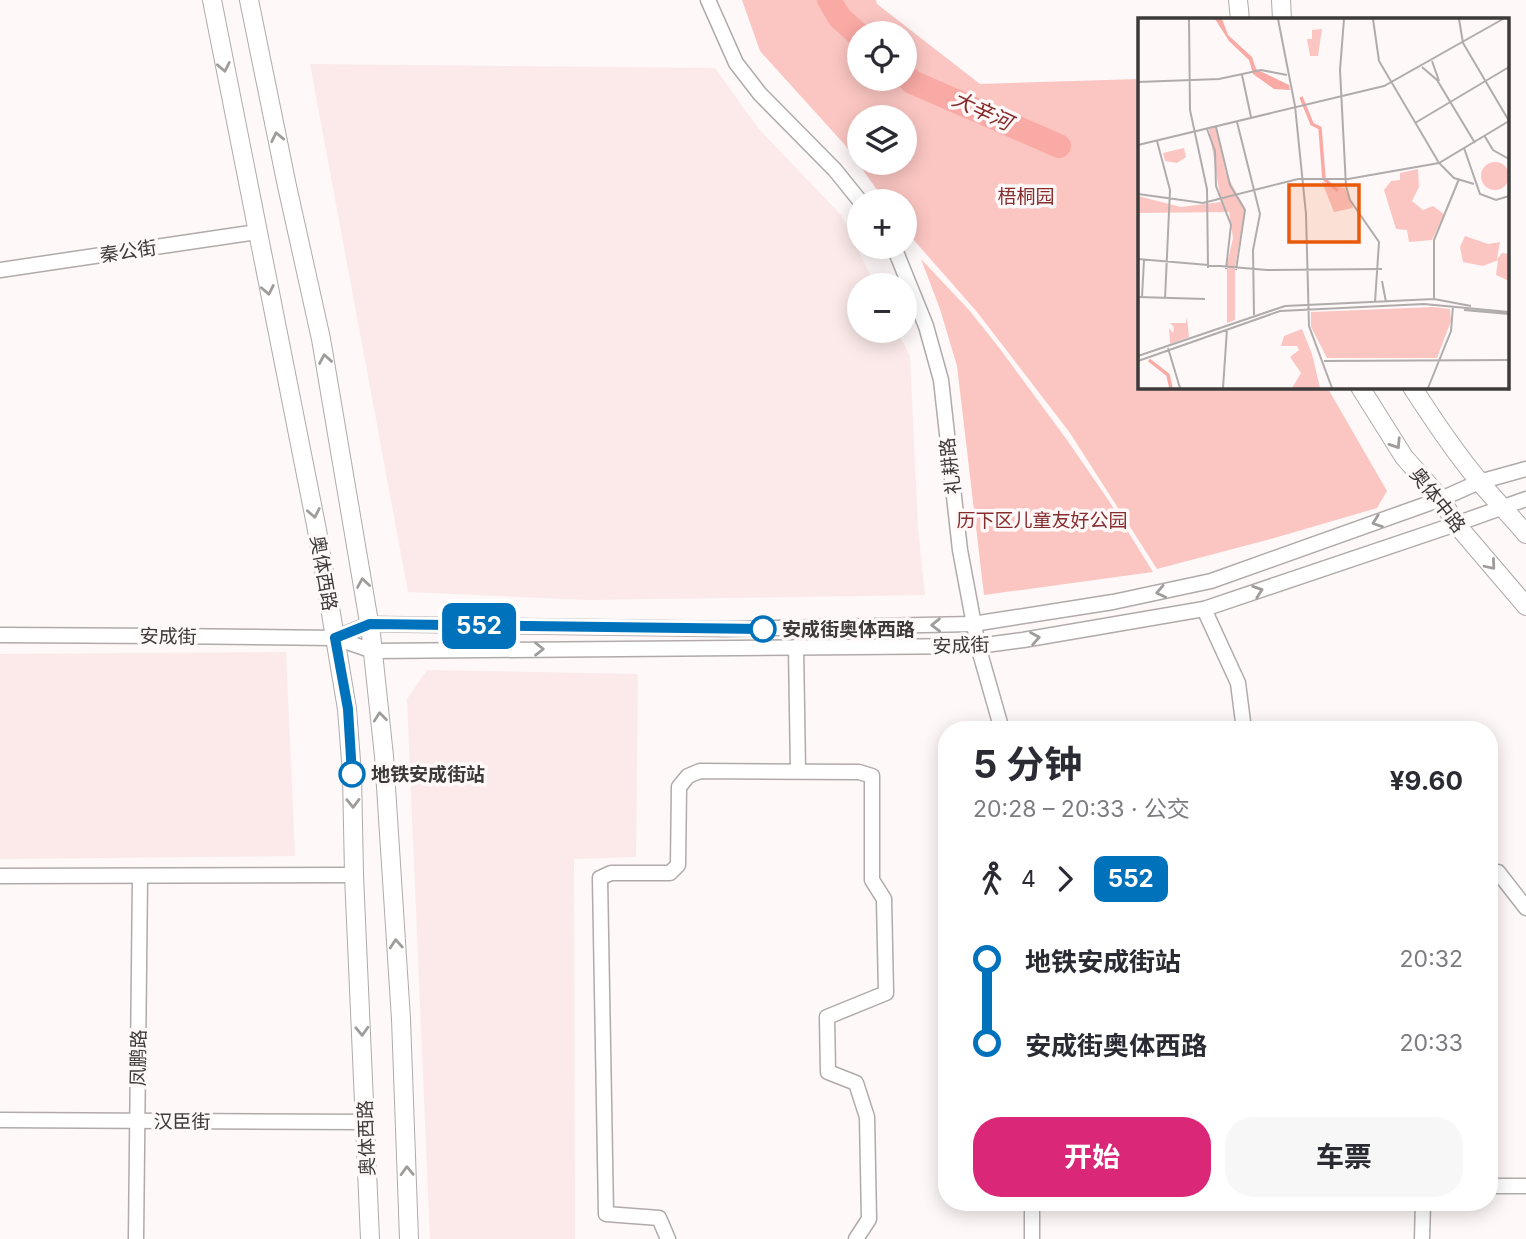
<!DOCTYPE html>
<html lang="zh">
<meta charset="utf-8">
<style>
body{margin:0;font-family:Inter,"Noto Sans SC",sans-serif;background:#f7f7f7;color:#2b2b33;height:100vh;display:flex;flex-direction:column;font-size:26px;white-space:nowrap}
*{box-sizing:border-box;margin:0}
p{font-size:23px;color:#7c7c81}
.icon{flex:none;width:38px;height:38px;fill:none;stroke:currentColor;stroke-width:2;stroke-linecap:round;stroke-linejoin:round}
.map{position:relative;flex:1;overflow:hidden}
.side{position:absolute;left:938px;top:721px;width:560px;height:490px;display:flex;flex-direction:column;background:#fff;border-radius:28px;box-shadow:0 4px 18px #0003}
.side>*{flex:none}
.badge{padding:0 14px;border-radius:10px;font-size:24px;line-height:46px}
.fabs{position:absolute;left:847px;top:21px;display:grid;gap:14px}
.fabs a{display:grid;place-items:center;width:70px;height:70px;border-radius:50%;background:#fff;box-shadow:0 4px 18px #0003;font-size:35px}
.map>.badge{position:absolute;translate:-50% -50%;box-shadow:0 0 0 4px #fff}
.legs{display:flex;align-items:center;gap:10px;height:77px;padding:0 35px;font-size:23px}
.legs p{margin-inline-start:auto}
.head{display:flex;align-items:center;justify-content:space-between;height:119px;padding:0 35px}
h1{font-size:38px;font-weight:700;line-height:52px}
.primary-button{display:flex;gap:14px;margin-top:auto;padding:14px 35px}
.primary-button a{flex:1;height:80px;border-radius:28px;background:#db2777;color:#fff;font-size:28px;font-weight:700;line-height:80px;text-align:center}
.primary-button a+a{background:#f7f7f7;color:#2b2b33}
ul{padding:0 35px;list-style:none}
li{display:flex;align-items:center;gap:24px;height:84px;font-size:26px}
li i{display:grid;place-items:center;width:10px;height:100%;margin:0 9px;background:currentColor}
li i::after{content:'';width:18px;height:18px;margin:-9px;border:5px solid;border-radius:50%;background:#fff}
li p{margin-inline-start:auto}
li:first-child i{background:linear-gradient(#0000 50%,currentColor 0)}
li:last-child i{background:linear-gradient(currentColor 50%,#0000 0)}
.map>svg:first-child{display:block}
</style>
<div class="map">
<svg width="1526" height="1239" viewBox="0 0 1526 1239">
<rect width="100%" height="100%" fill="#fef8f8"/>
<g fill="#fbeae9">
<path d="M310,64L715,68L758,128L841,215L875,285H859V331H897L910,356L918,528L925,595L587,600L408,592Z"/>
<path d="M286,652L295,856L0,859V654Z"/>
<path d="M427,670L638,674L636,857L574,859L575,1239H430L407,699Z"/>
</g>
<g fill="#fbc6c2" fill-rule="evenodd">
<path d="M742,0H876L877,4L980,84L1139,79V387H1327L1387,491L1377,508L1267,540L1157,569L1070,433L977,312L905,230V201H885L845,145L760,51ZM859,33H905V79H859ZM859,117H905V163H859Z"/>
<path d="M921,259L969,310L1000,349L1067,440L1109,501L1153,572L984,595L957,366L940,309Z"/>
</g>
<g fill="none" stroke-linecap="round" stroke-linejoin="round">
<g stroke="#faaaa5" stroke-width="24">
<path d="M829,0L840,18L859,35"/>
<path d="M905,75L912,82L1059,146"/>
</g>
<g stroke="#b1aaaa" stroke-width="17">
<g id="minor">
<path d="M708,0L736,63L760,94L835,170L860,201"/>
<path d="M894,247L926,326L941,380L960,550L978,646L1002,730"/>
<path d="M0,270L257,232"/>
<path d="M1204,609L1238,683L1244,730"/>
<path d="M0,635L166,636L335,638L373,651L978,646L1023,640L1204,609L1456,524L1526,499"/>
<path d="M335,638L370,624L726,629L973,624L1113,602L1211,581L1441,499L1479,482L1526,469"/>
<path d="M796,647L798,771"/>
<path d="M1489,872H1498L1526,908"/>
<path d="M0,876L354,875"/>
<path d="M0,1120L365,1122"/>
<path d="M1489,1186H1526"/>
<path d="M136,1239L140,877"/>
<path d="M668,1239L659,1218L606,1214L600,878L611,873H670L678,865L679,787L688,776L700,771L859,772L872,776V880L884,899L886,993L827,1017L828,1072L856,1083L867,1117L869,1219L856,1239"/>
<path d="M1032,1239V1202"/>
<path d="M1422,1239L1423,1202"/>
</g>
</g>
<g stroke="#b1aaaa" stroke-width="20">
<g id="major">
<path d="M212,0L317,530L347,709L352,774L354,875L370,1239"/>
<path d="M249,0L287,186L321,339L371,634L384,756L401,1019L409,1239"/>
<path d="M1238,0L1240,19"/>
<path d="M1281,0L1282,19"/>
<path d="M1360,387L1404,457L1441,499L1456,524L1526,606"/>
<path d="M1412,387C1433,419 1454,451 1479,481C1494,499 1511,516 1526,534"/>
</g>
</g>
<use href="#minor" stroke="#fff" stroke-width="14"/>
<use href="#major" stroke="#fff" stroke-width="18"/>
</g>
<defs><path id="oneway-chevron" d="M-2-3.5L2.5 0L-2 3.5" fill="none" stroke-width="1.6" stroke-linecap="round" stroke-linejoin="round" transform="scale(1.75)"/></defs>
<g stroke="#9e9d9c">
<use href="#oneway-chevron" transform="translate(224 67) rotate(79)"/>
<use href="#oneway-chevron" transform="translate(277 137) rotate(-102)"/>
<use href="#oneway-chevron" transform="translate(268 290) rotate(79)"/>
<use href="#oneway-chevron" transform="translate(325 359) rotate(-100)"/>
<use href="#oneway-chevron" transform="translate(1396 444) rotate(57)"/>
<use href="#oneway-chevron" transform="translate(314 513) rotate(79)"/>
<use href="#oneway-chevron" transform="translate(1377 522) rotate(160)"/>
<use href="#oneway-chevron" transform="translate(1491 565) rotate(50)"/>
<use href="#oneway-chevron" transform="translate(363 583) rotate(-99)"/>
<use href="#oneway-chevron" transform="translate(1258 591) rotate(-19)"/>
<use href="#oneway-chevron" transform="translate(1161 592) rotate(168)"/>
<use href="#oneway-chevron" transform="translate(936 625) rotate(179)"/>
<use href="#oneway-chevron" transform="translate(1035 638) rotate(-10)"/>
<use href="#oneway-chevron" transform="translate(539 649)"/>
<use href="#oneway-chevron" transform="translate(380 717) rotate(-96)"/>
<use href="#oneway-chevron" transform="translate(353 803) rotate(89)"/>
<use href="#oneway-chevron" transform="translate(396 944) rotate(-94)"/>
<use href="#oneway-chevron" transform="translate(362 1031) rotate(88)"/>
<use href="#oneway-chevron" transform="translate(407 1171) rotate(-92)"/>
</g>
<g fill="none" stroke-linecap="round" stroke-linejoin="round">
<g stroke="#fff" stroke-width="16">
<path id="line-1" d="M352,774L348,709L335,638L370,624L763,629"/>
</g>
<use href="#line-1" stroke="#0072bc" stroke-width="10"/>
</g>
<g fill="#fff" stroke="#0072bc" stroke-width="3.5">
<circle cx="763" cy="629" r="12"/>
<circle cx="352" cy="774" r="12"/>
</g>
<g text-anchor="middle" stroke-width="7" stroke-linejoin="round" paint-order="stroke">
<g font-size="19" fill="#872c2d" stroke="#fef8f8">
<text x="1026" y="203">梧桐园</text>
<text x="1042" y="527">历下区儿童友好公园</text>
</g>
<g font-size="19" fill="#3d3b3a" stroke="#fef8f8">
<text transform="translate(128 251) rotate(-8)" y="7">秦公街</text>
<text transform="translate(950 466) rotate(-97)" y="7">礼耕路</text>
<text transform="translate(1438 500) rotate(52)" y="7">奥体中路</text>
<text transform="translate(324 573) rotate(80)" y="7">奥体西路</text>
<text transform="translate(168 636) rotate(1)" y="7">安成街</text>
<text transform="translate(961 645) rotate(-2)" y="7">安成街</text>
<text transform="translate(138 1058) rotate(-89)" y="7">凤鹏路</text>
<text x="182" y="1128">汉臣街</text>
<text transform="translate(366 1138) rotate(-92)" y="7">奥体西路</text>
</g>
<g font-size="19" font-weight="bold" fill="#3d3b3a" stroke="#fef8f8" text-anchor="start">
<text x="782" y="636">安成街奥体西路</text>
<text x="371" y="781">地铁安成街站</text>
</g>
<g font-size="21" font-style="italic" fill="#852a2b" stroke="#fef8f8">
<text transform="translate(982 111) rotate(25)" y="7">大辛河</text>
</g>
</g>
<g transform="translate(1138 18)">
<rect width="371" height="371" fill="#fef8f8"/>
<path d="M184,11L180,38H172L169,21H174V12ZM78,109L88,156L107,190L97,249V302L89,305V246L95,220L91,194L0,195V178L43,189L83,184L71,111ZM46,130L48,139L39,145L27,143L25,135ZM343 158a14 14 0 1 1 28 0a14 14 0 1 1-28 0ZM280,151L281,169L274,183L285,192L295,188L306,196L294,222L271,224L269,212L258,211L246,172L253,163L262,162V155ZM184,164L207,170L215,190L196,194ZM327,218L350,226L362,224L359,241L364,235L371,236V263L358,257L360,242L345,248L325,244L322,229ZM295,289L312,291L313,303L299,340H189L173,309V294ZM49,299L51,319L32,326L31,310L35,315L36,309L32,305H48ZM164,311L174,336L182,370H154L163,355L152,339L161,332L159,328H143L146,318Z" fill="#fbc6c2"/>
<path d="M77,1H84L90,17L114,39L118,51L151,67L152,72L136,71L115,56L111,42L91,23Z" fill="#faaaa5"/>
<path fill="none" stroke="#faaaa5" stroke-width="3.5" d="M163,79L174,106L182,110L186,161L200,173M11,342L30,357L33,370"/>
<path fill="none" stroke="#b1acac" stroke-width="2" d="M51,1L52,92L69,171L70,250M140,1L157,88L168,196L171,308L194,370M206,1L202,52L208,168L212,182L241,224L237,284M235,1L241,43L301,145L316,160L336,166M294,43L301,63M284,49L299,62L337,125M104,57L113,99M0,64L81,61L123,52L149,57M99,104L122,196L115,232L116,297M277,105L371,49M78,109L92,167L107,192L98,252M69,111L77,133L78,168L93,207L88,251M346,117L355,132L371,141M19,123L32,172L27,281M0,127L246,68L365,1M326,130L342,176L358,182L371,178M0,176L65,185L160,161H210L301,145L371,103L325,25L321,1M0,241L129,252L244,251M244,263L248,284M0,279L67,281M4,279L6,242M296,281V222L321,161M326,292L371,296M30,330L42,370M0,338L147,288L296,281L333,288M0,343L142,293L286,286L371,294M186,343L371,342M85,370L89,311M290,370L313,313L315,288"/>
<path fill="#e8590c" fill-opacity="0.15" stroke="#e8590c" stroke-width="3.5" d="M151,167H221V224H151Z"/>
<rect width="371" height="371" fill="none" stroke="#3d3b3a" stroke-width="3.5"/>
</g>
</svg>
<div class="fabs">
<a><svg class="icon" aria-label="locate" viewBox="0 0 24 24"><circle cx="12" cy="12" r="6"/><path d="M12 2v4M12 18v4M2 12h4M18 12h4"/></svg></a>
<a><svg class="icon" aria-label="layers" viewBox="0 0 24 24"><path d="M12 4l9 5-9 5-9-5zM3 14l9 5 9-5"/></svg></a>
<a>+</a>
<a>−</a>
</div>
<b class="badge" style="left:479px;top:626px;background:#0072bc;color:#fff">552</b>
<section class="side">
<div class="head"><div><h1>5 分钟</h1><p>20:28 – 20:33 · 公交</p></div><b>¥9.60</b></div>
<div class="legs"><svg class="icon" aria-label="walk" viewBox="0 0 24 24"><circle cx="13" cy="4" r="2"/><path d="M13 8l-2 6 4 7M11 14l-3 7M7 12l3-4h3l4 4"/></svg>4<svg class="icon" aria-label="forward" viewBox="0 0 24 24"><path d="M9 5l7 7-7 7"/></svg><b class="badge" style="background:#0072bc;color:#fff">552</b></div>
<ul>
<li><i style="color:#0072bc"></i><b>地铁安成街站</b><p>20:32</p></li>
<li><i style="color:#0072bc"></i><b>安成街奥体西路</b><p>20:33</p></li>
</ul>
<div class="primary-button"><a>开始</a><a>车票</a></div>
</section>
</div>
